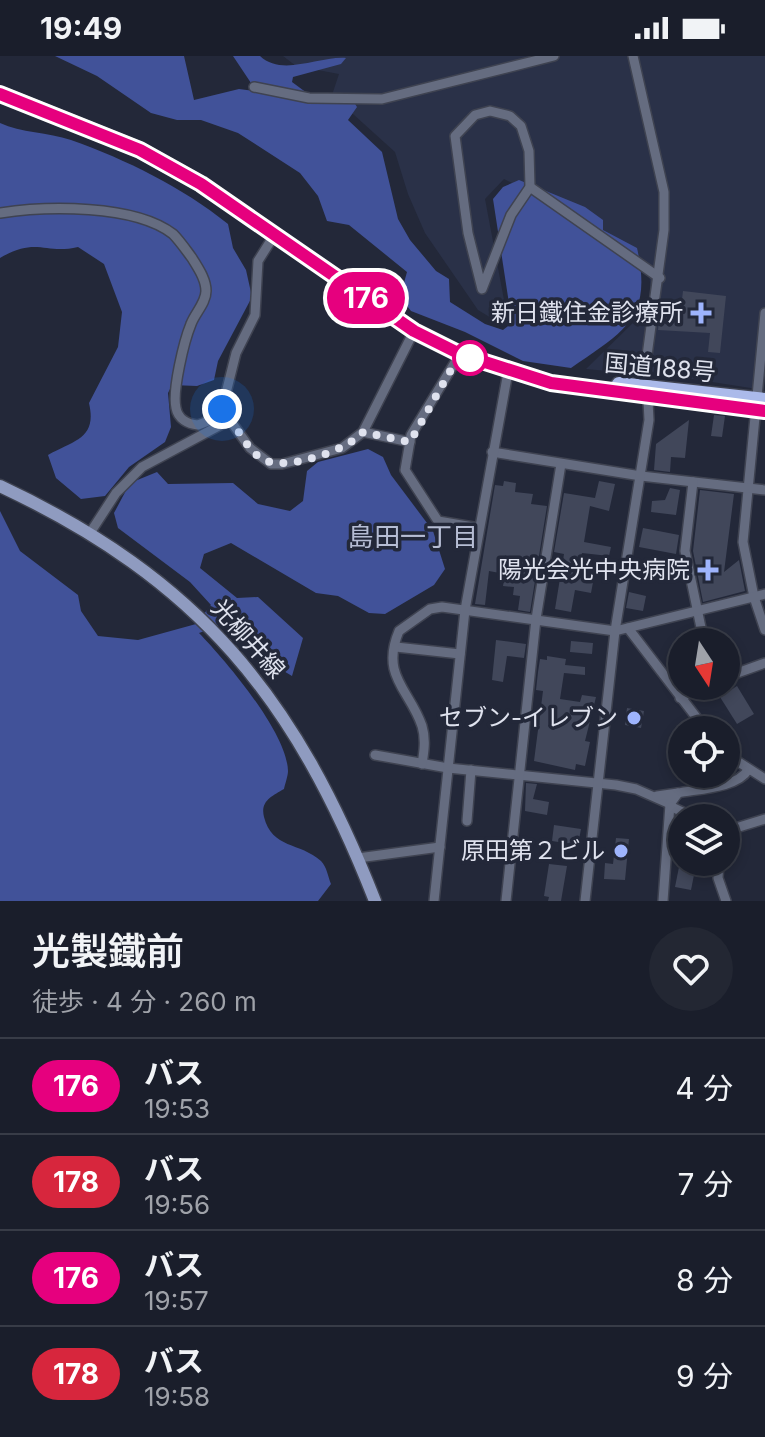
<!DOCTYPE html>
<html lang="ja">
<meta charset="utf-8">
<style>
body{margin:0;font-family:Inter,"Noto Sans JP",sans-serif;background:#232733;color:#f1f3f6;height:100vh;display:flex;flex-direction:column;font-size:30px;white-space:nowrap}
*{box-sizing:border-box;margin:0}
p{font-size:26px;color:#9fa2a9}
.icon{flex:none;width:44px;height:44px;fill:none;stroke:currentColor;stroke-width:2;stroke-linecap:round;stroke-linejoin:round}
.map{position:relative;height:845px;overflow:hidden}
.sheet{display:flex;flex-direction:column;background:#1a1e2b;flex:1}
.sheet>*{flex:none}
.badge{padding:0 16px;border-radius:26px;font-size:28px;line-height:52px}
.needle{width:52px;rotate:168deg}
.controls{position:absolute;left:668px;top:572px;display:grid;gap:16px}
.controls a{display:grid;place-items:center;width:72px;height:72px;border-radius:50%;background:#1a1e2b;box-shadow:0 4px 12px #0003,0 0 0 2px #383c47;font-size:40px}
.you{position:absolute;width:40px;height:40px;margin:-20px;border:6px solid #fff;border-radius:50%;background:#1a73e8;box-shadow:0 0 0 12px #1a73e833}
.map>.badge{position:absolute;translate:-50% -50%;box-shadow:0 0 0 4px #fff}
.round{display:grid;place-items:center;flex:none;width:84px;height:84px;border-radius:42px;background:#232733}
.overview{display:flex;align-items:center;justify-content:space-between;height:136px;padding:0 32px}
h1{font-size:38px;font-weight:600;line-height:60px}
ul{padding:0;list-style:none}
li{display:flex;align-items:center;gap:24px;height:96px;padding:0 32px;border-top:2px solid #383c47}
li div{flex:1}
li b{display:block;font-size:30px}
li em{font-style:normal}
li .badge{min-width:88px;font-weight:700;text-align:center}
.status{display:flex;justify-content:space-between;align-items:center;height:56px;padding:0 40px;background:#1a1e2b;direction:ltr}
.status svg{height:22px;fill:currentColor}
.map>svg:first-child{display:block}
</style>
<div class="status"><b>19:49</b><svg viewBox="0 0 49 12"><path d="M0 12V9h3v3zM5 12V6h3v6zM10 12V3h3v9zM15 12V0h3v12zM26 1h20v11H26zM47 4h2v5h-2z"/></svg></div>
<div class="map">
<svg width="765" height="845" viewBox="0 0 765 845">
<rect width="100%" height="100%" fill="#232839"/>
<path fill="#2a3148" d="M283,0H765V257L757,333L693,323L586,313L644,256L651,235L649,218L574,157L504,123L485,143L508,265L498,266L478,254L425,177L408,138L395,96L332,39L339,18L296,10Z"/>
<g fill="#415299">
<path d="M55,0H184L194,44L239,33L326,45L348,37L357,51L348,64L382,96L398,163L410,184L436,215L449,223L450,246L485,268L503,274L512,267L493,143L503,131L519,124L585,151L603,164V174L637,192C653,263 624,275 571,312L523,305L465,276L411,255L400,241L407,216L349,169L327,165L318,140L300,117L238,77L201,64H177L151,57L97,20Z"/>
<path d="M233,0H260C282,21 319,0 346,2L341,8L293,21L292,26L311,40L251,27Z"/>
<path d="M0,67C21,77 48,76 71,84C127,104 182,131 228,168L233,192L246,214L252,241L218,305L214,324L197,330L172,329L168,337L171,371L165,386L129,411L105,440L81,443L56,422L48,399C76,384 97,382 89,347L118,291L122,256L104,208L78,191C44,199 38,180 0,202Z"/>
<path d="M368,393L383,401L391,419L433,475L445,513L434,529L385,558L369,557L338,540L316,537L231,487L204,498L200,512L237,542L258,541L303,582L292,620L267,605L260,581L240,562L199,577C225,604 287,676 288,715C288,720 285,728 284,733C272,740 260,745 264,761C272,793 300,786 321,805C327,811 328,821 331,828L318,845H0V455L20,495L78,539L81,555L98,580L138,584L196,568L211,549L190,526L118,472L114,457L130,427L157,416L168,428L233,427L258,448L290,455L303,445L307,415L318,406Z"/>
</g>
<g fill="#41475a">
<path d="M683,235L726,240L720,297L708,296L710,277L658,274L660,258L680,260Z"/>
<path d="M714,359L725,360L722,381L711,380Z"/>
<path d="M689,364L685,402L671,401L670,416L654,414L656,388Z"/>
<path d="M504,425L516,427L515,436L533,438L531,448L547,450L530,556L518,554L520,540L513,539L514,531L503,530L505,518L489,515L485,549L475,548L495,429L503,430Z"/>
<path d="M599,425L615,428L609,455L590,450L584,486L611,491L609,500L582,497L577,518L594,521L591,537L575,534L571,556L555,553L564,498L554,496L564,437L595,442Z"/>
<path d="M670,432L680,434L676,459L651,456L652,445L665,444Z"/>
<path d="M700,434L734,438L724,516L739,504L745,535L703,546L693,495Z"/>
<path d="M643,472L679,479L676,498L639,491Z"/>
<path d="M629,536L646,540L643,555L626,552Z"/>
<path d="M496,584L526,588L524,602L507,600L503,626L492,624Z"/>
<path d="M571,585L593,587L592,598L570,596Z"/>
<path d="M547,600L566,603L565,609L585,611V619L564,617L560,643L580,646L582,639L596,641L585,685L590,686L585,710L576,708L575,714L534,705L543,635L536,634L538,616L540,603L547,604Z"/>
<path d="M737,630L754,658L737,668L720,641Z"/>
<path d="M627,652L644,655L641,672L625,669Z"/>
<path d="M526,727L537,728L533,743L549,746L547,759L525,755Z"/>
<path d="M554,769L581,773L578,789L552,785Z"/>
<path d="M616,782L629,783L625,824L604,823L605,807L613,808Z"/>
<path d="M549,808L567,810L561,845H548L549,841L544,840Z"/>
<path d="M679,811L695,814L691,834L675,831Z"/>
</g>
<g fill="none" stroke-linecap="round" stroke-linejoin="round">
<g stroke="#3f4351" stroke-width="12">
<g id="minor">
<path d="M254,31L309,42L382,43L554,0"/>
<path d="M490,55L510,60L521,70L529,95L530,131L511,159L482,233L468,177L455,80L475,59Z"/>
<path d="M530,131L660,222"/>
<path d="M0,157C46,150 134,148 173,178C180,185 186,194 192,202C198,212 206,223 206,235C206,247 195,257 191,268C184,285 172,335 176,352C178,363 188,368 198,369L216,362L222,353L236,297L255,259L258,205L275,178"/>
<path d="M765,257L743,486L754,541L765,574"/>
<path d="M460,298L411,379L405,414L438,465L479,472"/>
<path d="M222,353L250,392L271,408H282L342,392L363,376L414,275"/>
<path d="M363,376L410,386"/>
<path d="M492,396L641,420L765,434"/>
<path d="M693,426L685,495L704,586"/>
<path d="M90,477L116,437L142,411L228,365"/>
<path d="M628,572L706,674"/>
<path d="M396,591L460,598"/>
<path d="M726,621L765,607"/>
<path d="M680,642L703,630"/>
<path d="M726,698L765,723"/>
<path d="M375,699L448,712L616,729L636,733L670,748"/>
<path d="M422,708C424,696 426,683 422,670C410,634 380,620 399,575L430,553L442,551L615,575L765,538"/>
<path d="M678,737C698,733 737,732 748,714"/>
<path d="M657,740L678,737L670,748L663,845"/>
<path d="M672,751L695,762"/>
<path d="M467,765L471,714"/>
<path d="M726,775L765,763"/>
<path d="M726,789V791"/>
<path d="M358,802L440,791"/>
<path d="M719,806L718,822L726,845"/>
<path d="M434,845L465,554L508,316"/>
<path d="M506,845L536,563L561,408"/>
<path d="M585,845L615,575L649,364L646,307L664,174V136L633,0"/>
</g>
</g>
<g stroke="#3f4351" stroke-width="15">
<path id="major" d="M0,430C200,524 295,641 375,845"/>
</g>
<g stroke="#3f4351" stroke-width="17">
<g id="highway">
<path d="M0,38L140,94L201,128L414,275L460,298L551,327L765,355"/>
<path d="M619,328L765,344"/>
</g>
</g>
<use href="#minor" stroke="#656c80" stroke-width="9"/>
<use href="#major" stroke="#8f9bc0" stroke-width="12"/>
<use href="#highway" stroke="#abbaea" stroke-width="14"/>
</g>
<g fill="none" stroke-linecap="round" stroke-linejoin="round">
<g stroke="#fff" stroke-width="18">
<path id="line" d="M0,38L140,94L201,128L414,275L460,298L551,327L765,355"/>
</g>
<use href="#line" stroke="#e6007e" stroke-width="12"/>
<path stroke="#dfe2ee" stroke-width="8" stroke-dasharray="0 14.4" d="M222,353C235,366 243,388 259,401C280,418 347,395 363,376L410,386L460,298L470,302"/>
</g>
<g fill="#9eb4fd" stroke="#232839" stroke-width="3">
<path d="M697 245h8v8h8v8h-8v8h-8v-8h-8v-8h8z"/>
<path d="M704 502h8v8h8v8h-8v8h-8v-8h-8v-8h8z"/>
<circle cx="634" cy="662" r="8"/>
<circle cx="621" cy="795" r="8"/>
</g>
<circle fill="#fff" stroke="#e6007e" stroke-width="4" cx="470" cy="302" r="16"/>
<g text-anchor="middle" stroke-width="7" stroke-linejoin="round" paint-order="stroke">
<g font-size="24" fill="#dfe2ee" stroke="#232839" text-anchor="end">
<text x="683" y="265">新日鐵住金診療所</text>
<text x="690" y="522">陽光会光中央病院</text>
<text x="618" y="670">セブン-イレブン</text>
<text x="605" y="803">原田第２ビル</text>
</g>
<g font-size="24" fill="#dfe2ee" stroke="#232839">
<text transform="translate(660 312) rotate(5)" y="8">国道188号</text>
<text transform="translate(248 583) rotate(48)" y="8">光柳井線</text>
</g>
<g font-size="26" fill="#b6bdd4" stroke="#232839">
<text x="413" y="490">島田一丁目</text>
</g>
</g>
</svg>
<div class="controls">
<a><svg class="needle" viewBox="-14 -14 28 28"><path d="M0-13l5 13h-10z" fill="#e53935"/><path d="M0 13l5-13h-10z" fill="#9fa2a9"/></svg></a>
<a><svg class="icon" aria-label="locate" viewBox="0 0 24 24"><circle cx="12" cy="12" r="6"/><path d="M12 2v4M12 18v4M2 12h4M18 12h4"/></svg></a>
<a><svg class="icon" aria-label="layers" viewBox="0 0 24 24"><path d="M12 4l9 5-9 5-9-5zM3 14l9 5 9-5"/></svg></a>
</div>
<div class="you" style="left:222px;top:353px"></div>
<b class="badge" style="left:366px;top:242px;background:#e6007e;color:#fff">176</b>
</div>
<section class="sheet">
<div class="overview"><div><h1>光製鐵前</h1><p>徒歩 · 4 分 · 260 m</p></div><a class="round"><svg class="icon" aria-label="heart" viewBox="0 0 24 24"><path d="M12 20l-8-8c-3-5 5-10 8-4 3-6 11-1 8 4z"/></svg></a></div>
<ul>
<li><span class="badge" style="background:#e6007e;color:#fff">176</span><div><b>バス</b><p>19:53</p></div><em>4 分</em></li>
<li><span class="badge" style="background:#d7263d;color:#fff">178</span><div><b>バス</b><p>19:56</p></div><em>7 分</em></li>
<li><span class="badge" style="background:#e6007e;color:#fff">176</span><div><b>バス</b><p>19:57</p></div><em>8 分</em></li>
<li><span class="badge" style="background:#d7263d;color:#fff">178</span><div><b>バス</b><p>19:58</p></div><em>9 分</em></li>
</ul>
</section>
